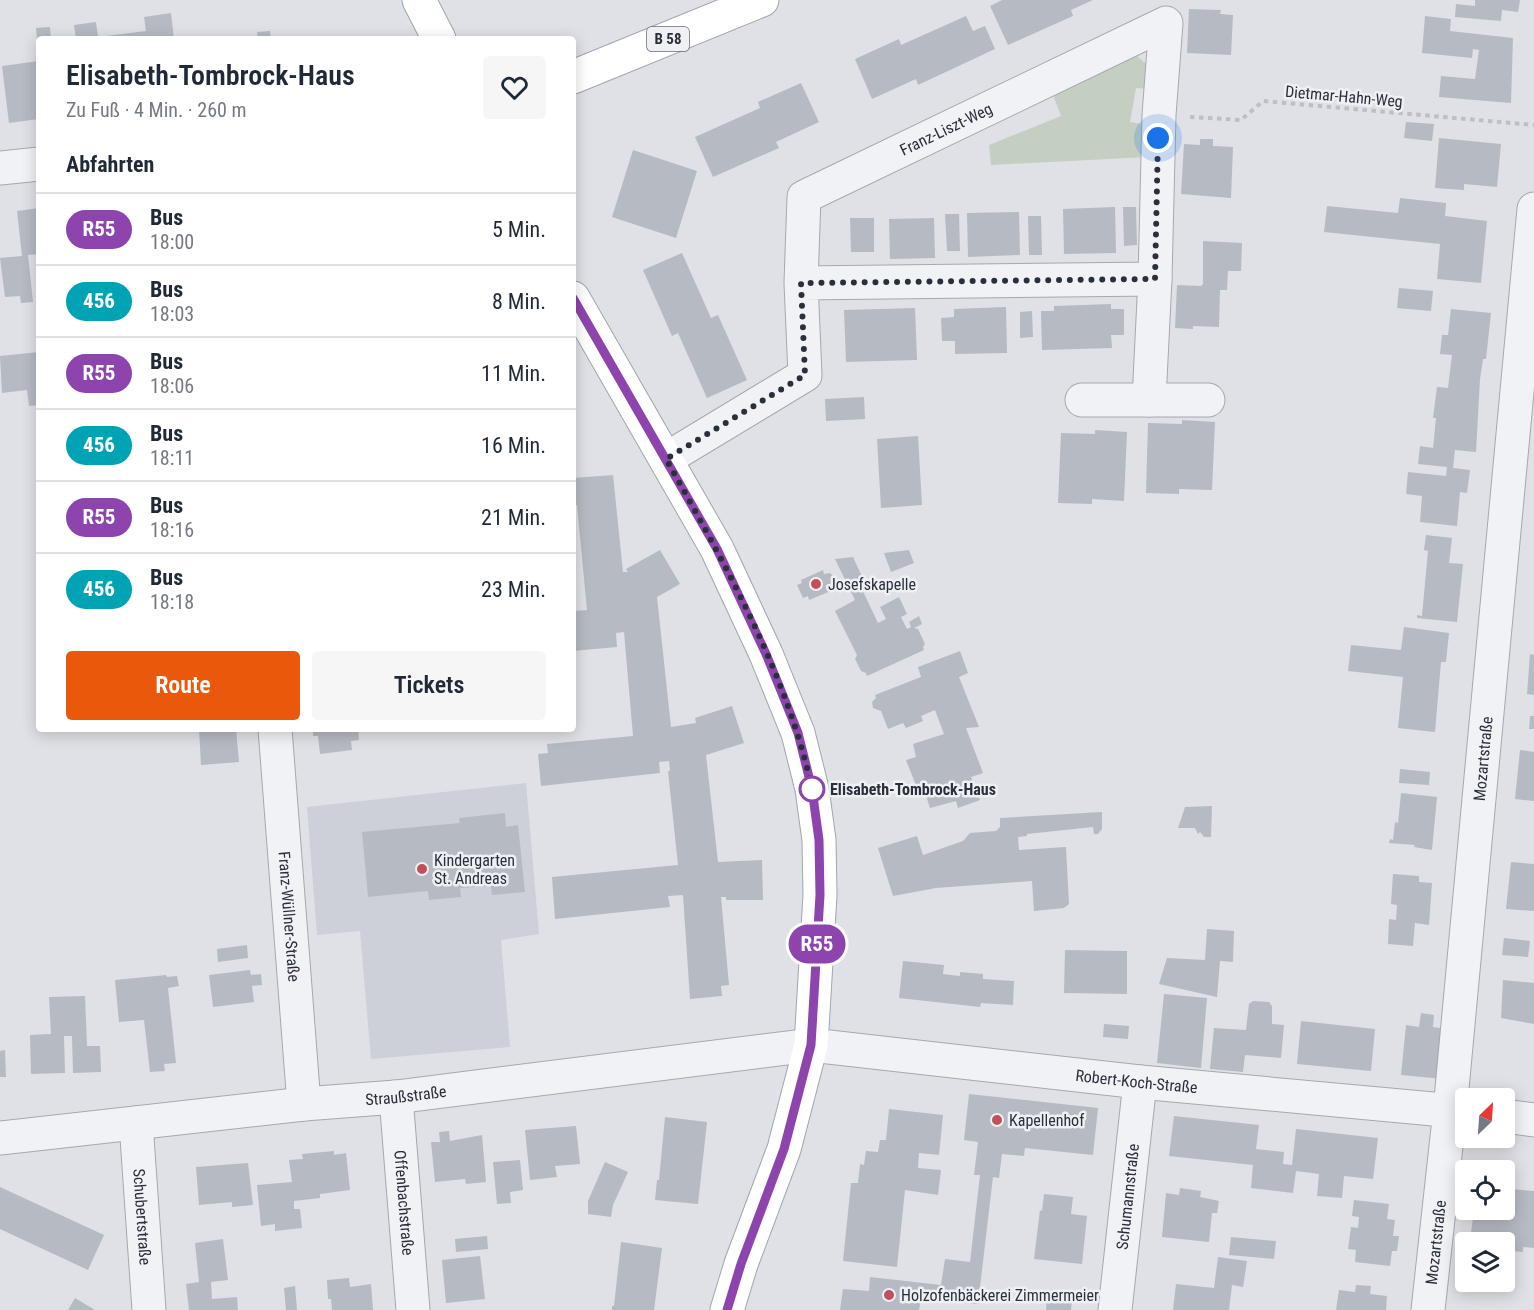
<!DOCTYPE html>
<html lang="de">
<meta charset="utf-8">
<style>
body{margin:0;font-family:"Roboto Condensed",sans-serif;background:#f6f6f7;color:#1f2937;height:100vh;display:flex;flex-direction:column;font-size:22px;white-space:nowrap}
*{box-sizing:border-box;margin:0}
p{font-size:20px;color:#747a83}
.icon{flex:none;width:33px;height:33px;fill:none;stroke:currentColor;stroke-width:2;stroke-linecap:round;stroke-linejoin:round}
.map{position:relative;flex:1;overflow:hidden}
.drawer{position:absolute;left:36px;top:36px;width:540px;height:696px;display:flex;flex-direction:column;background:#fff;border-radius:6px;box-shadow:0 3px 15px #0003}
.drawer>*{flex:none}
.badge{padding:0 12px;border-radius:20px;font-size:21px;line-height:39px}
.needle{width:39px;rotate:25deg}
.fabs{position:absolute;left:1455px;top:1088px;display:grid;gap:12px}
.fabs a{display:grid;place-items:center;width:60px;height:60px;border-radius:6px;background:#fff;box-shadow:0 3px 15px #0003;font-size:30px}
.you{position:absolute;width:30px;height:30px;margin:-15px;border:4px solid #fff;border-radius:50%;background:#1a73e8;box-shadow:0 0 0 9px #1a73e833}
.map>.badge{position:absolute;translate:-50% -50%;box-shadow:0 0 0 3px #fff}
h2{padding:0 30px;font-size:22px;line-height:54px}
.round{display:grid;place-items:center;flex:none;width:63px;height:63px;border-radius:6px;background:#f6f6f7}
.headline{display:flex;align-items:center;justify-content:space-between;height:102px;padding:0 30px}
h1{font-size:28px;font-weight:600;line-height:45px}
.cta{display:flex;gap:12px;margin-top:auto;padding:12px 30px}
.cta a{flex:1;height:69px;border-radius:6px;background:#ea580c;color:#fff;font-size:24px;font-weight:600;line-height:69px;text-align:center}
.cta a+a{background:#f6f6f7;color:#1f2937}
ul{padding:0;list-style:none}
li{display:flex;align-items:center;gap:18px;height:72px;padding:0 30px;border-top:2px solid #e0e1e3}
li div{flex:1}
li b{display:block;font-size:22px}
li em{font-style:normal}
li .badge{min-width:66px;font-weight:700;text-align:center}
.map>svg:first-child{display:block}
</style>
<div class="map">
<svg width="1534" height="1310" viewBox="0 0 1534 1310">
<rect width="100%" height="100%" fill="#dfe1e6"/>
<path fill="#cdd0d8" d="M526,783L539,934L501,940L510,1047L371,1059L360,931L317,935L307,807Z"/>
<path fill="#c4cfc1" d="M1137,56L1152,69L1148,89L1136,88L1130,122L1148,125L1147,157L991,165L989,145L1061,116L1052,92Z"/>
<g fill="#b6bac2">
<path d="M1002,0H1093L1071,10L1073,16L1008,45L990,6Z"/>
<path d="M1475,0H1520L1518,12L1502,10L1501,21L1455,17L1456,4L1475,6Z"/>
<path d="M1189,9L1221,10L1220,14L1233,15L1231,55L1187,53Z"/>
<path d="M171,13L174,39H76L74,25L96,22L98,37L146,31L144,17Z"/>
<path d="M966,16L973,31L985,26L995,49L918,85L916,79L872,99L855,59L899,39L901,45Z"/>
<path d="M1425,16L1451,19L1450,31L1513,38L1511,103L1439,97L1441,76L1475,79L1479,50L1473,49L1472,58L1422,53Z"/>
<path d="M50,27L51,39H37L36,28Z"/>
<path d="M270,31L271,39H258L257,32Z"/>
<path d="M39,61V119L9,123L2,66Z"/>
<path d="M801,83L819,122L776,142L779,148L713,177L695,137L760,108L758,102Z"/>
<path d="M1406,122L1434,124L1432,141L1404,138Z"/>
<path d="M1439,138L1501,144L1497,187L1464,184V190L1435,188Z"/>
<path d="M1200,139H1213V146L1233,147L1231,198L1181,194L1184,144L1200,145Z"/>
<path d="M633,150L697,171L676,238L612,217Z"/>
<path d="M1400,198L1446,203L1445,216L1487,221L1481,283L1437,279L1440,244L1324,232L1327,206L1398,213Z"/>
<path d="M1115,207L1116,253L1064,254L1063,209Z"/>
<path d="M1123,207H1136L1137,245L1124,246Z"/>
<path d="M39,208V254L28,255L33,302L21,303L20,296L5,297L0,258L22,256L17,211Z"/>
<path d="M1019,212L1020,255L968,257L967,213Z"/>
<path d="M945,214H959L960,251H947Z"/>
<path d="M1028,216H1041L1042,255H1029Z"/>
<path d="M850,218H874V252H851Z"/>
<path d="M934,218L935,258L890,259L889,219Z"/>
<path d="M1203,241L1242,243L1241,271H1228L1227,290H1220L1219,327L1193,326V329L1175,328L1177,285L1201,286L1203,284Z"/>
<path d="M682,253L711,318L718,315L747,380L707,398L678,333L672,336L643,270Z"/>
<path d="M1399,288L1433,291L1431,311L1397,308Z"/>
<path d="M1111,304V309H1124V335H1111L1112,348L1042,350L1041,311H1054V306Z"/>
<path d="M1006,307L1007,353L955,354V341H942L941,318L954,317V309Z"/>
<path d="M915,308L917,360L846,362L844,310Z"/>
<path d="M1451,309L1491,313L1486,359H1483L1480,379L1476,452L1455,450L1453,468L1470,470L1467,493L1460,492L1457,526L1420,522L1422,496L1406,494L1408,472L1446,476L1447,467L1418,464L1420,446L1433,448L1436,418H1433L1437,387L1448,388L1452,355L1440,354L1442,335H1448Z"/>
<path d="M1032,311L1033,337L1020,338V312Z"/>
<path d="M39,352V405L29,406L27,390L2,393L0,356Z"/>
<path d="M864,397L865,419L826,421L825,399Z"/>
<path d="M1182,420L1215,422L1212,490L1179,489V494L1146,493L1148,423L1182,424Z"/>
<path d="M1095,430L1127,432L1124,501L1092,499V504L1058,503L1061,433L1095,434Z"/>
<path d="M918,436L922,505L881,508L877,439Z"/>
<path d="M613,475L623,572H628L626,569L660,550L680,584L657,597L671,727L696,723L695,718L732,706L744,743L706,755L718,862L762,860L763,900H726V897H721L729,985L721,986L722,996L690,999L683,895L668,896L670,907L555,919L552,877L678,865L668,771H670L669,761L659,762L660,773L541,786L538,754L548,753L547,744L633,736L624,632L616,633L617,647L573,651V611L587,610L577,505H573V478Z"/>
<path d="M1426,535L1452,538L1449,563L1463,564L1457,622L1417,618V615L1422,616L1428,551L1424,550Z"/>
<path d="M909,550L914,563L891,572L884,553Z"/>
<path d="M853,557L865,583L860,585L878,623L886,619L880,607L899,597L907,614L901,617L907,629L911,627L909,622L919,616L922,624L914,628L918,629L925,644L923,647L924,650L867,676L866,673L861,671L855,659L857,655L835,611L855,600L835,559Z"/>
<path d="M823,570L824,574L830,573L834,577V584L830,587L831,591L809,600L808,596L803,598L797,585L802,583L801,580Z"/>
<path d="M1404,627L1449,633L1446,662H1441L1435,732L1398,728L1403,677L1348,671L1351,645L1401,650Z"/>
<path d="M960,651L968,673L959,677L979,727L966,728L983,773L971,777L980,800L958,808L956,801L930,808L923,786L917,788L906,760L916,757L913,744L944,734L935,710L921,716L923,721L906,728L903,723L888,729L881,711L873,708L872,702L876,698L875,695L921,677L918,667Z"/>
<path d="M1530,654L1534,655V695L1527,694Z"/>
<path d="M1530,716H1534V729H1529Z"/>
<path d="M199,729H236L239,762L201,765Z"/>
<path d="M313,729H358L359,740L351,741L352,750L320,754L318,736H313Z"/>
<path d="M1520,750L1534,752V801L1515,799Z"/>
<path d="M1400,769L1430,772L1429,785L1399,783Z"/>
<path d="M1401,793L1437,797L1432,850L1414,847L1415,845L1389,843L1390,839L1393,840L1395,822L1398,823Z"/>
<path d="M1212,806L1211,837H1204L1200,832L1198,834L1195,828H1178L1185,807Z"/>
<path d="M1102,812V829L1098,834H1094L1093,827L1027,834V836L1018,837L1019,850L1066,847L1069,904L1064,908L1034,911L1032,881L936,888L893,896L878,848L917,836L923,855L963,841L970,833L996,831L1000,827V818Z"/>
<path d="M505,813L506,827L518,825L525,892L492,895L491,886L460,888L461,897L429,900L428,891L368,897L362,832L460,823L459,818Z"/>
<path d="M1511,862L1534,864V911L1506,909Z"/>
<path d="M1393,874L1419,876V882L1432,883L1429,925L1415,923L1413,946L1388,944L1389,919L1396,920L1397,905L1391,904Z"/>
<path d="M1207,929L1234,931L1233,962L1220,961L1217,997L1159,984L1167,958L1205,960Z"/>
<path d="M1504,938L1530,941L1528,957L1502,955Z"/>
<path d="M247,945L248,958L218,962L217,949Z"/>
<path d="M1065,950L1127,951V994L1064,993Z"/>
<path d="M903,961L944,965L943,974L960,976V972L983,974V979L1014,981L1013,1005L981,1003L980,1007L899,998Z"/>
<path d="M250,970L251,975L261,974L262,985L252,986L254,1002L213,1007L209,975Z"/>
<path d="M166,975L167,977L177,976L179,986L168,988L176,1063L164,1064L165,1071L150,1072L144,1020L119,1022L115,980Z"/>
<path d="M1503,980L1534,983V1024L1501,1018Z"/>
<path d="M1164,994L1207,998L1201,1068L1157,1063Z"/>
<path d="M85,996L87,1046H100L101,1072L73,1073L72,1036H64L65,1073L31,1074L30,1035L51,1034L49,997Z"/>
<path d="M1253,1001L1269,1002L1272,1006V1024L1284,1025L1281,1058L1245,1055L1243,1072L1210,1069L1214,1028L1246,1030L1249,1004Z"/>
<path d="M1421,1013L1434,1015L1433,1027L1447,1029L1443,1079L1401,1075L1406,1025L1419,1027Z"/>
<path d="M1301,1021L1375,1029L1371,1071L1297,1064Z"/>
<path d="M1104,1024L1129,1026L1128,1039L1103,1037Z"/>
<path d="M5,1050L6,1077H0V1051Z"/>
<path d="M969,1094L1098,1108L1093,1155L1025,1148L1024,1156L1002,1154L999,1178L993,1177L978,1304L921,1299L919,1310H840L843,1289L869,1291L870,1277L941,1285L945,1259L970,1262L980,1175H974L978,1142L964,1140Z"/>
<path d="M889,1109L943,1115L939,1155L919,1153L918,1168L941,1170L938,1195L905,1190L897,1267L843,1261L851,1183H858L860,1164L864,1165L866,1151L878,1152L880,1140H886Z"/>
<path d="M1174,1116L1259,1125L1256,1149L1284,1152L1283,1164L1292,1165L1296,1129L1378,1138L1373,1179L1344,1176L1342,1198L1317,1196L1319,1174L1296,1171L1293,1193L1251,1188L1253,1165L1169,1156Z"/>
<path d="M665,1117L707,1122L698,1204L655,1200L657,1180H659Z"/>
<path d="M576,1126L580,1164L555,1166L557,1177L530,1180L525,1130Z"/>
<path d="M449,1131L450,1141L482,1135L486,1182L466,1184L465,1179L435,1182L431,1142H440L439,1132Z"/>
<path d="M334,1151V1155L346,1153L350,1190L320,1194V1198L294,1201V1209H300L302,1228L275,1231V1224L261,1226L257,1185L292,1182L289,1160L303,1159L302,1154Z"/>
<path d="M520,1160L523,1190L510,1192L511,1203L497,1204L493,1162Z"/>
<path d="M605,1162L628,1172L613,1205L611,1217L588,1214V1201Z"/>
<path d="M248,1163L253,1205L232,1207V1202L199,1205L196,1167Z"/>
<path d="M1504,1173L1511,1174L1509,1189L1534,1191V1248L1523,1247V1252L1504,1250V1242L1483,1241L1484,1235L1471,1233L1474,1209H1504Z"/>
<path d="M0,1187L104,1235L88,1270L0,1229Z"/>
<path d="M1180,1188L1201,1191L1200,1197L1219,1201L1217,1213H1212L1209,1242L1162,1237L1166,1193L1179,1195Z"/>
<path d="M1044,1194L1073,1197L1071,1214L1087,1216L1082,1264L1034,1259L1040,1210L1042,1211Z"/>
<path d="M1354,1200L1389,1204L1387,1219L1395,1220L1393,1236H1399L1397,1251H1392L1390,1266L1355,1262L1356,1250L1348,1249L1351,1227L1358,1228L1359,1217L1352,1216Z"/>
<path d="M487,1236L488,1249L456,1252L455,1239Z"/>
<path d="M1231,1237L1276,1241L1274,1259L1229,1255Z"/>
<path d="M223,1239L228,1280L211,1282L212,1299L237,1297L238,1310H189L186,1284L199,1282L195,1243Z"/>
<path d="M621,1242L662,1248L654,1310H612V1306H614Z"/>
<path d="M480,1256L485,1299L446,1303L442,1260Z"/>
<path d="M1218,1257L1247,1261L1243,1287L1232,1285L1229,1310H1173L1176,1284L1214,1288Z"/>
<path d="M349,1278L350,1287L371,1284L373,1310H332L331,1299H328L327,1280Z"/>
<path d="M1356,1285L1371,1286L1370,1294L1387,1296L1386,1310H1336L1339,1290L1355,1292Z"/>
<path d="M295,1286L297,1310H286L284,1288Z"/>
<path d="M1047,1297L1072,1300L1071,1310H1046Z"/>
<path d="M75,1298L95,1310H68Z"/>
</g>
<g fill="none" stroke-linecap="round" stroke-linejoin="round">
<g stroke="#a5a8b0" stroke-width="35">
<g id="minor">
<path d="M0,168L39,164"/>
<path d="M1155,279L1149,400H1208"/>
<path d="M1082,400H1149"/>
<path id="s1" d="M666,459L805,375L801,283L804,197L1166,23L1159,115L1155,279L801,283"/>
<path id="s2" d="M275,729L304,1104"/>
<path id="s3" d="M396,1097L413,1310"/>
<path d="M1504,1116L1534,1120"/>
<path id="s4" d="M136,1123L149,1310"/>
<path id="s5" d="M0,1138L304,1104L396,1097L811,1045L1140,1082L1466,1112"/>
<path id="s6" d="M1115,1310L1140,1082"/>
<path id="s7" d="M1428,1310L1450,1110L1534,209"/>
</g>
</g>
<g stroke="#9fa6b1" stroke-width="35">
<g id="major">
<path d="M419,0L439,39"/>
<path d="M573,77L762,0"/>
<path d="M573,298L717,549L766,654L798,733L812,789L819,840L820,895L811,1045L784,1149L741,1264L727,1310"/>
</g>
</g>
<path stroke="#bdbfc5" stroke-width="4" stroke-dasharray="4.5 4.5" stroke-linecap="butt" d="M1190,117L1241,120L1263,101L1534,125"/>
<use href="#minor" stroke="#f1f2f5" stroke-width="33"/>
<use href="#major" stroke="#fff" stroke-width="33"/>
</g>
<g fill="none" stroke-linecap="round" stroke-linejoin="round">
<g stroke="#fff" stroke-width="14">
<path id="line" d="M573,298L717,549L766,654L790,713L798,733L812,789L819,840L820,895L811,1045L784,1149L741,1264L727,1310"/>
</g>
<use href="#line" stroke="#8e44ad" stroke-width="9"/>
<path stroke="#292f3c" stroke-width="6" stroke-dasharray="0 10.8" d="M812,789C787,673 724,562 666,459L805,375L801,283L1155,279L1158,138"/>
</g>
<g fill="#bf505c" stroke="#eef0f4" stroke-width="2">
<circle cx="816" cy="584" r="6"/>
<circle cx="422" cy="869" r="6"/>
<circle cx="997" cy="1120" r="6"/>
<circle cx="889" cy="1295" r="6"/>
</g>
<circle fill="#fff" stroke="#8e44ad" stroke-width="3" cx="812" cy="789" r="12"/>
<g text-anchor="middle" stroke-width="5" stroke-linejoin="round" paint-order="stroke">
<rect fill="#eef0f4" stroke="#646973" stroke-width="1.5" x="647" y="27" width="42" height="24" rx="4.5"/>
<g font-size="15" font-weight="bold" fill="#292f3c">
<text x="668" y="44">B 58</text>
</g>
<g font-size="16" fill="#292f3c" stroke="#eef0f4">
<text transform="translate(1344 96) rotate(5)" y="6">Dietmar-Hahn-Weg</text>
<text dy="6" stroke="none"><textPath href="#s1" startOffset="498">Franz-Liszt-Weg</textPath></text>
<text dy="6" stroke="none"><textPath href="#s7" startOffset="554">Mozartstraße</textPath></text>
<text dy="6" stroke="none"><textPath href="#s2" startOffset="188">Franz-Wüllner-Straße</textPath></text>
<text dy="6" stroke="none"><textPath href="#s5" startOffset="1144">Robert-Koch-Straße</textPath></text>
<text dy="6" stroke="none"><textPath href="#s5" startOffset="408">Straußstraße</textPath></text>
<text dy="6" stroke="none"><textPath href="#s6" startOffset="114">Schumannstraße</textPath></text>
<text dy="6" stroke="none"><textPath href="#s3" startOffset="106">Offenbachstraße</textPath></text>
<text dy="6" stroke="none"><textPath href="#s4" startOffset="94">Schubertstraße</textPath></text>
<text dy="6" stroke="none"><textPath href="#s7" startOffset="68">Mozartstraße</textPath></text>
</g>
<g font-size="16" fill="#292f3c" stroke="#eef0f4" text-anchor="start">
<text x="828" y="590">Josefskapelle</text>
<text x="434" y="866">Kindergarten<tspan x="434" dy="18">St. Andreas</tspan></text>
<text x="1009" y="1126">Kapellenhof</text>
<text x="901" y="1301">Holzofenbäckerei Zimmermeier</text>
</g>
<g font-size="16" font-weight="bold" fill="#292f3c" stroke="#eef0f4" text-anchor="start">
<text x="830" y="795">Elisabeth-Tombrock-Haus</text>
</g>
</g>
</svg>
<div class="fabs">
<a><svg class="needle" viewBox="-14 -14 28 28"><path d="M0-13l5 13h-10z" fill="#e53935"/><path d="M0 13l5-13h-10z" fill="#747a83"/></svg></a>
<a><svg class="icon" aria-label="locate" viewBox="0 0 24 24"><circle cx="12" cy="12" r="6"/><path d="M12 2v4M12 18v4M2 12h4M18 12h4"/></svg></a>
<a><svg class="icon" aria-label="layers" viewBox="0 0 24 24"><path d="M12 4l9 5-9 5-9-5zM3 14l9 5 9-5"/></svg></a>
</div>
<div class="you" style="left:1158px;top:138px"></div>
<b class="badge" style="left:817px;top:944px;background:#8e44ad;color:#fff">R55</b>
<section class="drawer">
<div class="headline"><div><h1>Elisabeth-Tombrock-Haus</h1><p>Zu Fuß · 4 Min. · 260 m</p></div><a class="round"><svg class="icon" aria-label="heart" viewBox="0 0 24 24"><path d="M12 20l-8-8c-3-5 5-10 8-4 3-6 11-1 8 4z"/></svg></a></div>
<h2>Abfahrten</h2>
<ul>
<li><span class="badge" style="background:#8e44ad;color:#fff">R55</span><div><b>Bus</b><p>18:00</p></div><em>5 Min.</em></li>
<li><span class="badge" style="background:#00a3b4;color:#fff">456</span><div><b>Bus</b><p>18:03</p></div><em>8 Min.</em></li>
<li><span class="badge" style="background:#8e44ad;color:#fff">R55</span><div><b>Bus</b><p>18:06</p></div><em>11 Min.</em></li>
<li><span class="badge" style="background:#00a3b4;color:#fff">456</span><div><b>Bus</b><p>18:11</p></div><em>16 Min.</em></li>
<li><span class="badge" style="background:#8e44ad;color:#fff">R55</span><div><b>Bus</b><p>18:16</p></div><em>21 Min.</em></li>
<li><span class="badge" style="background:#00a3b4;color:#fff">456</span><div><b>Bus</b><p>18:18</p></div><em>23 Min.</em></li>
</ul>
<div class="cta"><a>Route</a><a>Tickets</a></div>
</section>
</div>
